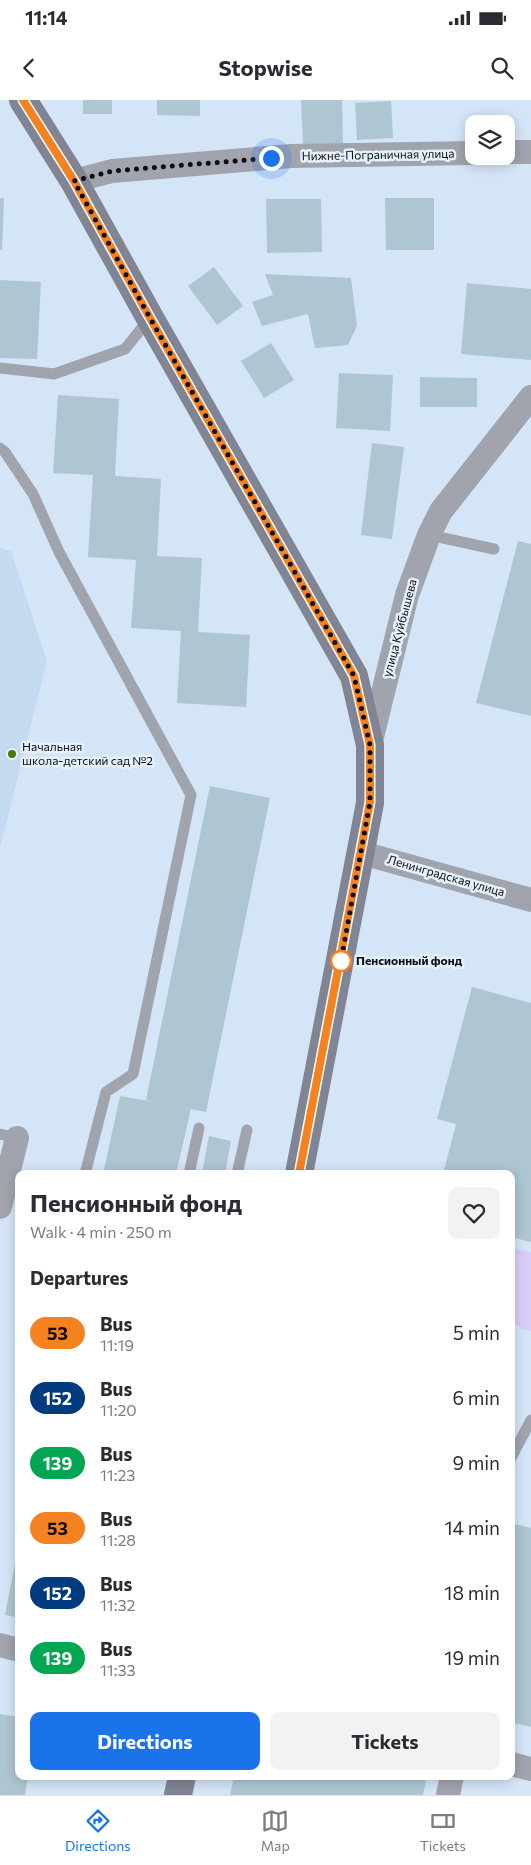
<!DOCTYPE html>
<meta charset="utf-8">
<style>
body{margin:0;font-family:Commissioner,sans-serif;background:#f2f2f3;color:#2b2b33;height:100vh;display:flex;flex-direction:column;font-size:19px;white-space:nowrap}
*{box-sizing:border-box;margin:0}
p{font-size:16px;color:#7c7c81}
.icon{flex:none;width:28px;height:28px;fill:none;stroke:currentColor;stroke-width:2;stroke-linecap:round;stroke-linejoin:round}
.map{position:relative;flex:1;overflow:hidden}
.drawer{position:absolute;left:15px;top:1070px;width:500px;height:610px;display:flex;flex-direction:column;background:#fff;border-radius:10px;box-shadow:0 2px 12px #0003}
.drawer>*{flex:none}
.badge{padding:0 10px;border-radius:16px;font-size:18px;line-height:32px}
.controls{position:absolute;left:465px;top:15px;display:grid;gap:10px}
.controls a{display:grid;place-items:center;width:50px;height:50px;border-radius:10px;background:#fff;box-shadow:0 2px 12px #0003;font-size:25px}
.you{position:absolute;width:25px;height:25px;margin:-12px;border:4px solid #fff;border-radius:50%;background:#1a73e8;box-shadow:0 0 0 8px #1a73e833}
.map>.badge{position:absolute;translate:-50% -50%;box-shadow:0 0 0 2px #fff}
h2{padding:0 15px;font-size:19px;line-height:45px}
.round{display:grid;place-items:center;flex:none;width:52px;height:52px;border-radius:10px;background:#f2f2f3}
.summary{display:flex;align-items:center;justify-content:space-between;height:85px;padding:0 15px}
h1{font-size:24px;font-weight:700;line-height:38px}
.cta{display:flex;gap:10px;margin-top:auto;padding:10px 15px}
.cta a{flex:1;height:58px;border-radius:10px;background:#1a73e8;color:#fff;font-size:20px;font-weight:700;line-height:58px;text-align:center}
.cta a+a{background:#f2f2f3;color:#2b2b33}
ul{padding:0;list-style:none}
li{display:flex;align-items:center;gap:15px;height:65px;padding:0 15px}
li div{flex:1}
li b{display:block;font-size:19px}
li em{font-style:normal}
li .badge{min-width:55px;font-weight:700;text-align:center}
.status{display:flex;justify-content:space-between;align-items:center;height:35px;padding:0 25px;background:#fff;direction:ltr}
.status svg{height:14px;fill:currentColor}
header{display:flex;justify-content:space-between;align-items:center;height:65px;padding:0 15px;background:#fff;font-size:22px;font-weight:700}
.menu{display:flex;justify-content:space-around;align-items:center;height:70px;border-top:1px solid #e1e1e2;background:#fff;font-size:14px;color:#7c7c81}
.menu a{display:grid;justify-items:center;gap:2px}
.menu .on{color:#1a73e8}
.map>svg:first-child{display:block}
</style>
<div class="status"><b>11:14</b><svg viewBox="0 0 49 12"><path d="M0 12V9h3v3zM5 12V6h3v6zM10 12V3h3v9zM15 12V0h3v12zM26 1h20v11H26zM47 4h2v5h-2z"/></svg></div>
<header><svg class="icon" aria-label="back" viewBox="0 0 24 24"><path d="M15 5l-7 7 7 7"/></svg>Stopwise<svg class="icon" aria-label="search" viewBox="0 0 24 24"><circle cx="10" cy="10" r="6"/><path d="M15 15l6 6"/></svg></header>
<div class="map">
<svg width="531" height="1695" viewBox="0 0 531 1695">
<rect width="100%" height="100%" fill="#d4e5f7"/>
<path fill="#c4daf1" d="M0,448L11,451L47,561L0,748Z"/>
<path fill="#d8cdf9" d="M511,1148L531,1152V1231L521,1229L518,1225L511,1222Z"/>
<g fill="#aec6d1">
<rect x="83" y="0" width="29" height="14"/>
<path d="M157,0H200V16L157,15Z"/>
<path d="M301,0H342L343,44L303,46Z"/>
<path d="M391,1L393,38L357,40L355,3Z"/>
<path d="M0,98H4L2,150H0Z"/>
<path d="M385,98H434V150H386Z"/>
<path d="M266,99H321L322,152L267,153Z"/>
<path d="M214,167L243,206L217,225L188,186Z"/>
<path d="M265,174L351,178L357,226L348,245L315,248L308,214L262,226L252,202L273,195Z"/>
<path d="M0,180L41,182L37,259L0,258Z"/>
<path d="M467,183L531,189V260L461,254Z"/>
<path d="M271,243L294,280L264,298L241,261Z"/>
<path d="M339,273L393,275L390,331L336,328Z"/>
<path d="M420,277L477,278V307H420Z"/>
<path d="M58,295L119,299L115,376L161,379L157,456L202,458L198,532L250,535L246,607L177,603L181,531L131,528L136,460L88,457L93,375L53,373Z"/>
<path d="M372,343L404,347L392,439L361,435Z"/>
<path d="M518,441L531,444V616L476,603Z"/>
<path d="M210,686L270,698L206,1012L191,1009L176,1074H103L120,996L160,1003L146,1000Z"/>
<path d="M472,887L531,903V1142L511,1137V1074H443L456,1024L437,1019Z"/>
<path d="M209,1036L231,1041L225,1074H202Z"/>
<path d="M511,1423L531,1428V1627L511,1622V1544L515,1530L511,1529Z"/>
<path d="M18,1448H19V1518L5,1515Z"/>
<path d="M0,1614L19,1617V1676H28L25,1695H0Z"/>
<path d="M234,1676H427L423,1695H230Z"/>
</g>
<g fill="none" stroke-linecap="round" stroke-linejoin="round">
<g stroke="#a1a4ad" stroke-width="11">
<path d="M0,268L54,274L125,249L150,218"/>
<path d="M0,348L5,352L33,394L59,452L191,695L133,974L106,992L85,1074"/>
<path d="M429,435L494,449"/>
<path d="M0,1034L17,1038"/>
<path d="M189,1074L199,1028"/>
<path d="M237,1074L247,1030"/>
<path d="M511,1358L531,1320"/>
</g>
<g stroke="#a1a4ad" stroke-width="24">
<path d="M506,52H531"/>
<path d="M74,81L112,71L291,56L474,53"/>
<path d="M370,645L407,495L429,435L441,411L531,297"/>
<path d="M362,753L531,800"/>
<path d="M0,1107L17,1038"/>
<path d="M0,1545L19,1550"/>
<path d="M511,1664L531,1669"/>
<path d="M448,1695L452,1676"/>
</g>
<g stroke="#818593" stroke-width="28">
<path d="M23,0L74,81L150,218L354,576L370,645V703L299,1074"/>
<path d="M178,1695L182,1676"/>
</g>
</g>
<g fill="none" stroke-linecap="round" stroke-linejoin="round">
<g stroke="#fff" stroke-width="11">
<path id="line" d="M23,0L74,81L150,218L354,576L370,645V702L299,1074"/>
</g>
<use href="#line" stroke="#f58220" stroke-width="8"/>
<path stroke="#090e14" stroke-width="5" stroke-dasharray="0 9" d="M271,58L112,71L74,81L150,218L354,576L370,645V702L341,861"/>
</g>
<circle fill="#4b7900" stroke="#e7f1fc" stroke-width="2" cx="12" cy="654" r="5"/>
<circle fill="#fff" stroke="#f58220" stroke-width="2.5" cx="341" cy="861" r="10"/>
<g text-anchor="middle" stroke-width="5" stroke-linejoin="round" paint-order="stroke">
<g font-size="12" fill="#090e14" stroke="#e7f1fc">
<text transform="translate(378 55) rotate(-1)" y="4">Нижне-Пограничная улица</text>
<text transform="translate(400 528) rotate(-75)" y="4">улица Куйбышева</text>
<text transform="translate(446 776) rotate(16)" y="4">Ленинградская улица</text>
</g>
<g font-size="12" fill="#090e14" stroke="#e7f1fc" text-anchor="start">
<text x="22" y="651">Начальная<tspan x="22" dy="14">школа-детский сад №2</tspan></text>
</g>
<g font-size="12" font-weight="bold" fill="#090e14" stroke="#e7f1fc" text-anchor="start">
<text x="356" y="865">Пенсионный фонд</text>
</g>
</g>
</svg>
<div class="controls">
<a><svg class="icon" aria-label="layers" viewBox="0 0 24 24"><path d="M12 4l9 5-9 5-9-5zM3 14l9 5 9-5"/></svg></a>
</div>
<div class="you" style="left:271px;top:58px"></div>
<section class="drawer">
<div class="summary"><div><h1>Пенсионный фонд</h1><p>Walk · 4 min · 250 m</p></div><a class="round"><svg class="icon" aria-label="heart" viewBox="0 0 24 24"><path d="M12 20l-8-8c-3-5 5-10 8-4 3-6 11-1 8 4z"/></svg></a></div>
<h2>Departures</h2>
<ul>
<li><span class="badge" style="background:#f58220;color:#111">53</span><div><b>Bus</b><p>11:19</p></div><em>5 min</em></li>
<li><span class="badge" style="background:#003b80;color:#fff">152</span><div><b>Bus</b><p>11:20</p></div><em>6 min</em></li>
<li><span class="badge" style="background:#00a651;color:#fff">139</span><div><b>Bus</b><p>11:23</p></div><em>9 min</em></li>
<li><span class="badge" style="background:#f58220;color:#111">53</span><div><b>Bus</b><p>11:28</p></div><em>14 min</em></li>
<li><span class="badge" style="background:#003b80;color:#fff">152</span><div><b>Bus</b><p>11:32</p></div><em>18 min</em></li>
<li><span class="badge" style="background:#00a651;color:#fff">139</span><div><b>Bus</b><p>11:33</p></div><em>19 min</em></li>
</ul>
<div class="cta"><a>Directions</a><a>Tickets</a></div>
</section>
</div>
<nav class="menu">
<a class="on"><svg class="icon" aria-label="directions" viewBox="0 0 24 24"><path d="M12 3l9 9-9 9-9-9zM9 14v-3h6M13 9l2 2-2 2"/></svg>Directions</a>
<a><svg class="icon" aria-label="map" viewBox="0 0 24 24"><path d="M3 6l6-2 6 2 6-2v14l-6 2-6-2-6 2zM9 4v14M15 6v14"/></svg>Map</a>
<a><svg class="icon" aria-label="tickets" viewBox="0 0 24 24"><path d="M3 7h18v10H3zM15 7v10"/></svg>Tickets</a>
</nav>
